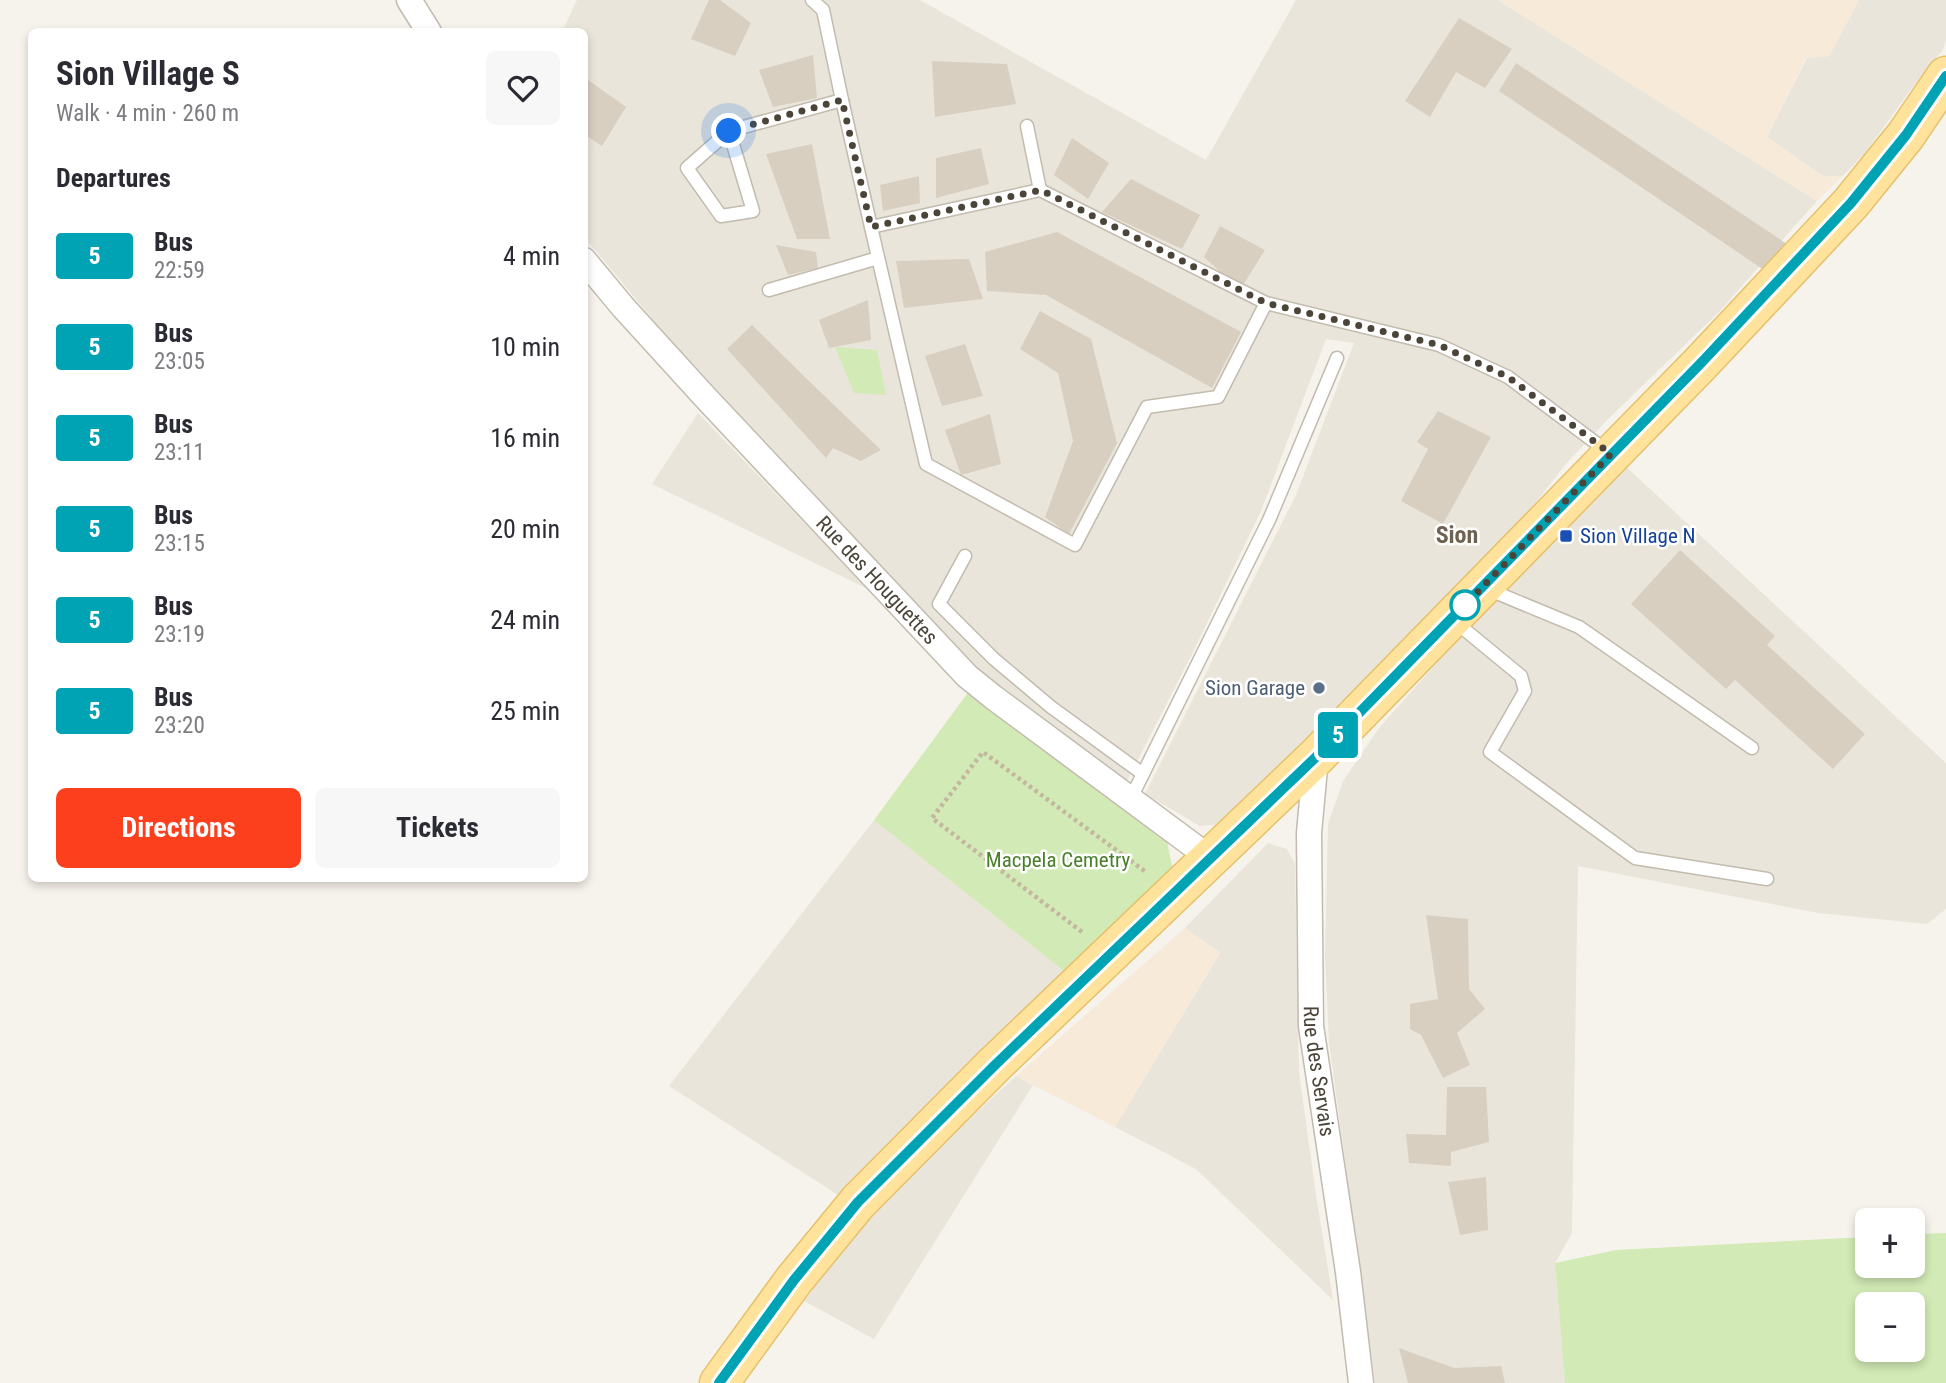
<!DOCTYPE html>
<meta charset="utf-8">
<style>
body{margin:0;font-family:"Roboto Condensed",sans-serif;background:#f7f7f7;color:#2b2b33;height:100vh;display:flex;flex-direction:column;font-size:26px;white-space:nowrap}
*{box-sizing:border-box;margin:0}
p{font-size:23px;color:#7c7c81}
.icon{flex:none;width:38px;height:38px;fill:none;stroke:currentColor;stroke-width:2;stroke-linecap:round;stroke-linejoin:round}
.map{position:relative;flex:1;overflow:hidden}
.details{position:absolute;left:28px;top:28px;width:560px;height:854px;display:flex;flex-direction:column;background:#fff;border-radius:10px;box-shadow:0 4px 10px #0003}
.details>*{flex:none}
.badge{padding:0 14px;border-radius:5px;font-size:24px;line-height:46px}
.controls{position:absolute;left:1855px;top:1208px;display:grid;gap:14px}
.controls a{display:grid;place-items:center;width:70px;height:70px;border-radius:10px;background:#fff;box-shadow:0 4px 10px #0003;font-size:35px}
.you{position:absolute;width:35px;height:35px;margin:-18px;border:5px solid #fff;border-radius:50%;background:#1a73e8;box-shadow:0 0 0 10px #1a73e833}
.map>.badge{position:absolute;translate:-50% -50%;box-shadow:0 0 0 4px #fff}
h2{padding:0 28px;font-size:26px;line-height:63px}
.round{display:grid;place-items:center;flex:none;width:74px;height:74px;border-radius:10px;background:#f7f7f7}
.head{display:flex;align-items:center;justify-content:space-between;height:119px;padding:0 28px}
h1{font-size:33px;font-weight:700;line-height:52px}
.button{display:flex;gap:14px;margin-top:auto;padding:14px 28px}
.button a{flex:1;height:80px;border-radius:10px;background:#fc3f1d;color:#fff;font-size:28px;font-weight:700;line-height:80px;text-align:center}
.button a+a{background:#f7f7f7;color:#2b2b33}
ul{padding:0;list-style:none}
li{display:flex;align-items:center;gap:21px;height:91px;padding:0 28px}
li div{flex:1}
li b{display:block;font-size:26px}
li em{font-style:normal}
li .badge{min-width:77px;font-weight:700;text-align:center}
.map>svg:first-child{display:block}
</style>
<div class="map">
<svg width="1946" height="1383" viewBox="0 0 1946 1383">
<rect width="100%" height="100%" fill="#f6f3ec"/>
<g fill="#eae5da">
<path d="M577,0H920L1206,160L1296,0H1498L1817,201L1718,313L1607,420L1564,466L1530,510L1244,809L1223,824L1200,826L1145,794L1296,495L1354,343L1326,339L1261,511L1192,654L1126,783L971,665L812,491L664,333L585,238L584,32H562Z"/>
<path d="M1859,0H1946V41L1942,51L1915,84L1865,153L1843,176H1823L1767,137L1807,58L1829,56Z"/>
<path d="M698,413L868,589L652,484Z"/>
<path d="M1622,463L1946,763V909L1927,924L1818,913L1578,866L1572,1233L1555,1263L1565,1383H1375L1329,1042L1325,956L1328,824L1343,781L1379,728L1489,604Z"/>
<path d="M874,820L1065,972L841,1197L669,1086Z"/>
<path d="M1268,843L1287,849L1295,864L1299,1072L1316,1195L1333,1300L1196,1169L1115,1127L1220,953L1185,928Z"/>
<path d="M1016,1076L1033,1085L874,1339L804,1301L879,1202Z"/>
</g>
<g fill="#f7ead8">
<path d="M1498,0H1859L1829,56L1806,58L1767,137L1823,176H1843L1817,201Z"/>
<path d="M1185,928L1220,952L1115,1127L1016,1076Z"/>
</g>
<g fill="#d2eab5" fill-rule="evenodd">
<path d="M835,347L877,350L886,395L854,393Z"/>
<path d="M970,690L1166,837L1174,875L1065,972L874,820Z"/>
<path d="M1946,1233V1383H1565L1555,1263L1616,1250L1867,1237V1265H1913V1234ZM1867,1304H1913V1349H1867Z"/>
</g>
<g fill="#d8cfc1">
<path d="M709,0H720L751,23L735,56L691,39Z"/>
<path d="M1459,18L1512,49L1485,88L1456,72L1430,117L1405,101Z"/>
<path d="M813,55L817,98L773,107L759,70Z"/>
<path d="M932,61L1007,64L1016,104L935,117Z"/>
<path d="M1516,63L1787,244L1764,270L1499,91Z"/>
<path d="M584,77L626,107L602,146L584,134Z"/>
<path d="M1072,138L1109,163L1088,199L1054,175Z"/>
<path d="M812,144L830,239H797L766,154Z"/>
<path d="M981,148L989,184L936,198V158Z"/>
<path d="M919,176L920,203L883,211L880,185Z"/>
<path d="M1131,179L1200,215L1182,249L1102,212Z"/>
<path d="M1220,226L1265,250L1240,290L1204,257Z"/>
<path d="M1057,232L1241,332L1212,388L1046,295L987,291L985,252Z"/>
<path d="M776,245L816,252L818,268L788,275Z"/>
<path d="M969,259L983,299L904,308L896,261Z"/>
<path d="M868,300L871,340L829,348L819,320Z"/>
<path d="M1040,311L1091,339L1117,443L1069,534L1045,517L1073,441L1058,373L1020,349Z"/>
<path d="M752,325L810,382L881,450L861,461L833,448L826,458L727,349Z"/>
<path d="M965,344L983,396L942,406L925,356Z"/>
<path d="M1438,411L1491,437L1443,524L1401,501L1428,449L1417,442Z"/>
<path d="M990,414L1001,464L961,475L945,430Z"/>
<path d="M1680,550L1775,636L1767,645L1865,734L1833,769L1735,680L1726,689L1631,604Z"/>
<path d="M1426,915L1468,919L1469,989L1485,1009L1457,1033L1470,1065L1443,1078L1421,1035L1410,1029V1004L1438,999Z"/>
<path d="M1447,1087H1486L1489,1142L1451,1152V1166L1409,1163L1406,1134L1446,1135Z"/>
<path d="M1486,1177L1488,1230L1460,1235L1448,1182Z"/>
<path d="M1399,1348L1454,1368L1501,1366L1505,1383H1408Z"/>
</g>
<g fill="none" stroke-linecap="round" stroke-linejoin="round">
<g stroke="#c2bbae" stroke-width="15">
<g id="lane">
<path d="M812,0L823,10L842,100"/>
<path d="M1027,126L1040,190"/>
<path d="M729,131L687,168L721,216L753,211L729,131L842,100L871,227L1040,190L1266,303L1439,345L1508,377L1608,452"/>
<path d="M871,227L926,464L1075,545L1147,407L1218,397L1266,303"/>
<path d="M769,290L878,258"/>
<path d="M965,556L939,604L994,659L1051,707L1143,774"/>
<path d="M1489,586L1497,593L1579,627L1752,748"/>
<path d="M1453,620L1521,676L1525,691L1490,752L1635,858L1767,879"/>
<path d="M1131,798L1269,520L1337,358"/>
</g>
</g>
<g stroke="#c2bbae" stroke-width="27">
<g id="street">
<path d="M409,0L429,32"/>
<path id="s1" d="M584,260L623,307L705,397L967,676L993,697L1210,858"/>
<path id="s2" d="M1316,757L1309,833L1311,1026L1348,1272L1361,1383"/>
</g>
</g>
<g stroke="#e6c16a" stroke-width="41">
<path id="primary" d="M719,1383L794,1280L858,1202L994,1065L1316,757L1702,362L1851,203L1906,135L1946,76"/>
</g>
<path stroke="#c4b79f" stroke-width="4.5" stroke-dasharray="3.5 3.5" stroke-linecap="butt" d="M1082,932L932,818L983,752L1146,872"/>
<use href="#lane" stroke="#fff" stroke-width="12"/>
<use href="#street" stroke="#fff" stroke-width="24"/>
<use href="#primary" stroke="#ffe39c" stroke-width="38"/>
</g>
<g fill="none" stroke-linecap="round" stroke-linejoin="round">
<g stroke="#fff" stroke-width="16">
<path id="line" d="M719,1383L794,1280L858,1202L995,1065L1316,757L1702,362L1851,203L1906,135L1946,76"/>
</g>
<use href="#line" stroke="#00a3b4" stroke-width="10"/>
<path stroke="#4b4439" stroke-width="7" stroke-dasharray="0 12.6" d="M729,131L842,100L871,227L1041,190L1266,303L1439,345L1508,377L1611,454L1465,605"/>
</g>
<rect fill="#1a4fb4" stroke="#fff" stroke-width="2.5" x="1559" y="529" width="14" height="14" rx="3.5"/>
<circle fill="#fff" stroke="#00a3b4" stroke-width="3.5" cx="1465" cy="605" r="14"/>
<circle fill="#5c6f8a" stroke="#fff" stroke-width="2.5" cx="1319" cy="688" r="7"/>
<g text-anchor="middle" stroke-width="5" stroke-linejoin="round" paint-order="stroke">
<g font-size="21" fill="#164399" stroke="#fff" text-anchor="start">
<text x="1580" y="543">Sion Village N</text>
</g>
<g font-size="21" fill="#4b4439" stroke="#fff">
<text dy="7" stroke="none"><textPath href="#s1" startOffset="434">Rue des Houguettes</textPath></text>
<text dy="7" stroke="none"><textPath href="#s2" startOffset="315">Rue des Servais</textPath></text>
</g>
<g font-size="21" fill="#4e5e75" stroke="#fff" text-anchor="end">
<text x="1305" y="695">Sion Garage</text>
</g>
<g font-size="21" fill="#4a7f2a" stroke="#fff">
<text x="1058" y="867">Macpela Cemetry</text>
</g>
<g font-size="24" font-weight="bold" fill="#6e6250" stroke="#fff">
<text x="1457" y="543">Sion</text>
</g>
</g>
</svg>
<div class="controls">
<a>+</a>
<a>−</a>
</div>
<div class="you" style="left:729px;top:131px"></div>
<b class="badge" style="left:1338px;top:735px;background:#00a3b4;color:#fff">5</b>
<section class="details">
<div class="head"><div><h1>Sion Village S</h1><p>Walk · 4 min · 260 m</p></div><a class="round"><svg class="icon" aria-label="heart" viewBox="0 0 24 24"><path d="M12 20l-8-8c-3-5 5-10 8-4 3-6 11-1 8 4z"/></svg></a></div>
<h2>Departures</h2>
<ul>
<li><span class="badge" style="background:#00a3b4;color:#fff">5</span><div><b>Bus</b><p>22:59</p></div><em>4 min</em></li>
<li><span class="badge" style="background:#00a3b4;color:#fff">5</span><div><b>Bus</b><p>23:05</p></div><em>10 min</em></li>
<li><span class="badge" style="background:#00a3b4;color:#fff">5</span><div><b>Bus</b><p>23:11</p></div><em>16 min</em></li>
<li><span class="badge" style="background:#00a3b4;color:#fff">5</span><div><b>Bus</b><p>23:15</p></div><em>20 min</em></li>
<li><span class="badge" style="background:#00a3b4;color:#fff">5</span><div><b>Bus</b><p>23:19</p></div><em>24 min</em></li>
<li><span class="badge" style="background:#00a3b4;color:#fff">5</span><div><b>Bus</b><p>23:20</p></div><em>25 min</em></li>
</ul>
<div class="button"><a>Directions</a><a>Tickets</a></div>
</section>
</div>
